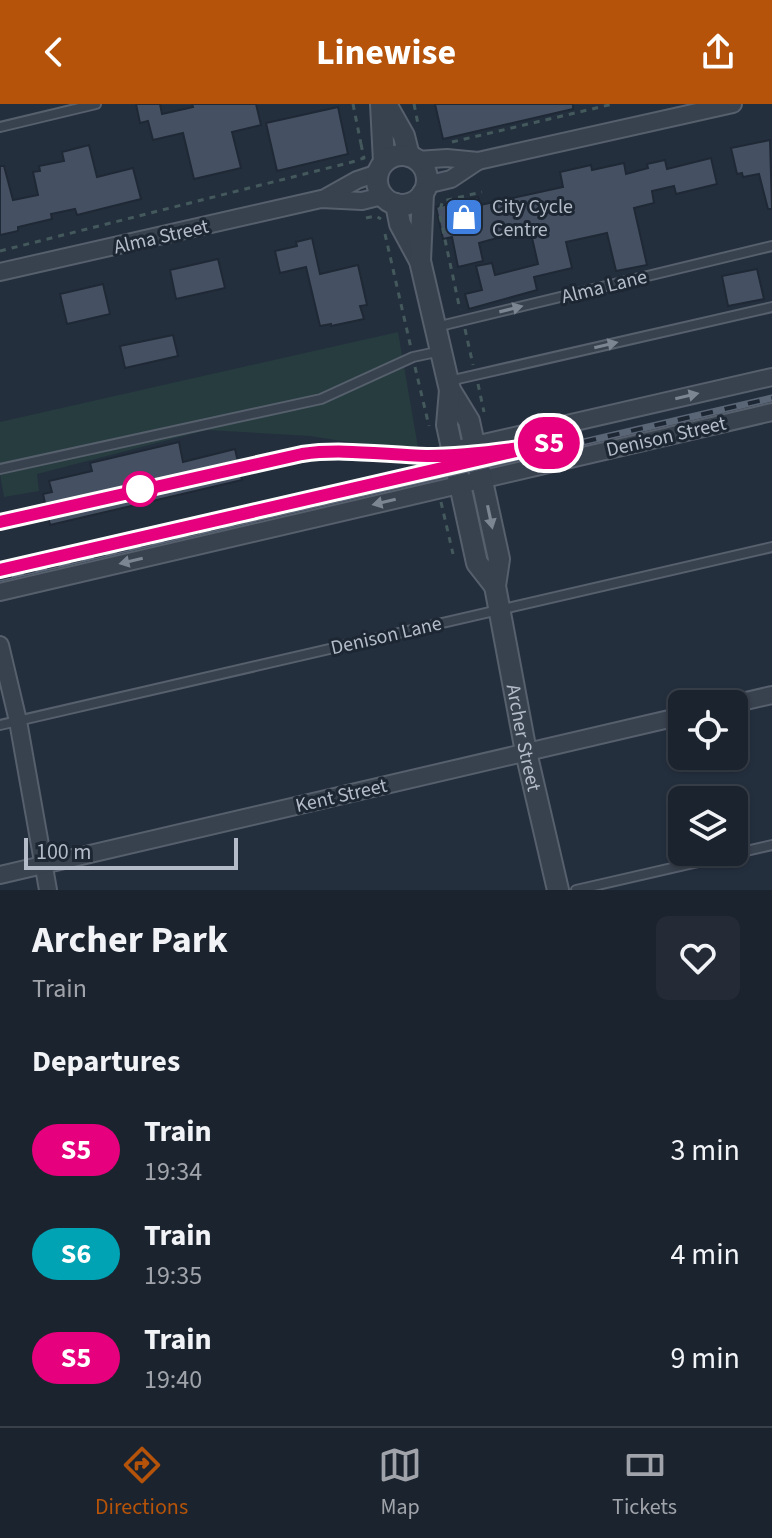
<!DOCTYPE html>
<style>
body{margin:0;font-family:"Source Sans 3",sans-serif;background:#242b36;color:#f1f3f6;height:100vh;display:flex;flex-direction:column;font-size:30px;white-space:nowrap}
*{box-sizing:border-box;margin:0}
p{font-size:26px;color:#a0a4aa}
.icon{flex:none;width:44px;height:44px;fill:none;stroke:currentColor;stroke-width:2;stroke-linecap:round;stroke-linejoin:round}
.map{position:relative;height:786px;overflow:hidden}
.panel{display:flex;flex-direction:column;background:#1b232e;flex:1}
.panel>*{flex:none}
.badge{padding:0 16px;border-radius:26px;font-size:28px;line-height:52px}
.controls{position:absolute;left:668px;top:586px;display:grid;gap:16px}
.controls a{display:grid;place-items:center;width:80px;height:80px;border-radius:12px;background:#1b232e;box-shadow:0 2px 6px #0004,0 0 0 2px #39404a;font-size:40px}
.scale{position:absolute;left:24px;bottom:20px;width:214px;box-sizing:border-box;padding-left:8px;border:4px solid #b4bcc9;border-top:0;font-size:22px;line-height:28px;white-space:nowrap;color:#b4bcc9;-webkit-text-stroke:6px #1d2633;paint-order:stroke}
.map>.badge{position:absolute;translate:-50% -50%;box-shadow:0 0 0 4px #fff}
h2{padding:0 32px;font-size:30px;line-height:72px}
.round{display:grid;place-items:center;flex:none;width:84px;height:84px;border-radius:12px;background:#242b36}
.headline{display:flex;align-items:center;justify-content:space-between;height:136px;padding:0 32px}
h1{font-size:38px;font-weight:700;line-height:60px}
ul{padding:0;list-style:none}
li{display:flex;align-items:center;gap:24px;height:104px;padding:0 32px}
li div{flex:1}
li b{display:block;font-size:30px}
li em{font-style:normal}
li .badge{min-width:88px;font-weight:700;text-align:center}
header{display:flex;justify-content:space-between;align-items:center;height:104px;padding:0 32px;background:#b45309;color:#fff;font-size:36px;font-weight:700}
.tabs{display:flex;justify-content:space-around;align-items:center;height:112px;border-top:2px solid #39404a;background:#1b232e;font-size:22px;color:#a0a4aa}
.tabs a{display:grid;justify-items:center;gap:4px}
.tabs .selected{color:#b45309}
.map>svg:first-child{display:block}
</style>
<header><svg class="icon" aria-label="back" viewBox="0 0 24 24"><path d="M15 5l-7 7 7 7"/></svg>Linewise<svg class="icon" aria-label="share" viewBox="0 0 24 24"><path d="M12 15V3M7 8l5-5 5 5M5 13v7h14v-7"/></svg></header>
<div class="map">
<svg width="772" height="786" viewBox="0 0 772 786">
<rect width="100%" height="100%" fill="#242f3e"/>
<path fill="#263c3f" d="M398,228L419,349L310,332L207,326L37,370L39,387L4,393L0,370V318Z"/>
<g fill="#455162" stroke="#1f2835" stroke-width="2">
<path d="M136,0H160L162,10L193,3L192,0H256L261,21L232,28L241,64L194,75L183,29L153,36L148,17L140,19Z"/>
<path d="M435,0H573V5L443,35Z"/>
<path d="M338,3L348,50L277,67L266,19Z"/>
<path d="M770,36L772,105H768L759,70L743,73L742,69L737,70L731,44Z"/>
<path d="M89,41L97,73L133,64L141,95L77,111L75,105L51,110L52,115L18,123V127L0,131V62H4L13,96L38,91L33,68L40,67L39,62L64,57L62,48Z"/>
<path d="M711,54L717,80L676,90L674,82L652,87L654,99L634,104L647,161L616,167L607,129L566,138L572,164L534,173L537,186L469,205L465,190L482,186L476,162L492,159L495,171L538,160L530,125L479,139L483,157L458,163L452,133L443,135L436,103L478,93L480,101L563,83L560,68L591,61L592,66L624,59L626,70L648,64L647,60L665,56L667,65Z"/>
<path d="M312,134L320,170L358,161L367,201L360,202L364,215L331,222V220L320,222L306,163L280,169L275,147L297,142L296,138Z"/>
<path d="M218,155L225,184L176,195L170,166Z"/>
<path d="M757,165L764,195L728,202L722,172Z"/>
<path d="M103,180L110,210L67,220L60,190Z"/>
<path d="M173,231L178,252L125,264L120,242Z"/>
<path d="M179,338L183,358L235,345L242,376L50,421L43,390L52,388L49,377L92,367L90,359Z"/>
</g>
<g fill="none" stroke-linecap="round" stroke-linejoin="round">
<g stroke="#565f6c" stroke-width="12">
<g id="service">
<path d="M0,23L96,0"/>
<path d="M436,223L772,142"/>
<path d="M449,277L772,203"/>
<path d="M0,365L321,295L413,253L441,247"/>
<path d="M0,621L772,443"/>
<path d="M576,786L772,741"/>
</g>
</g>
<g stroke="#565f6c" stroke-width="20">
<g id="minor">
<path d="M417,56L447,54L478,57L733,0"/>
<path d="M426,81L451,75L478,57"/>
<path d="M323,95L357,76L378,69"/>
<path d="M0,168L321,95L362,97L382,92"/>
<path d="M453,346L772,273"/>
<path d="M0,488L772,308"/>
<path d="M0,541L18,617L48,786"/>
<path d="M733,600L772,591"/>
<path d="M0,771L682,612"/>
</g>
</g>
<g stroke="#565f6c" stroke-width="24">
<g id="tertiary">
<path d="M381,0L384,58"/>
<path d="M386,0L404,32L409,52"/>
<circle cx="402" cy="76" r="25"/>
<path id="s1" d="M396,100L400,120L420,157L450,286L469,317L499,455L495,482L526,648L558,786"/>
<path d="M420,157L423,89"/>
<path d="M450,286L447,321L477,459L495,482"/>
</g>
</g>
<g stroke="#44595c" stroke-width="3" stroke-dasharray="6 6" stroke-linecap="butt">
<path d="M353,0L361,40"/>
<path d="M414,0L418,20"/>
<path d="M452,38L613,0"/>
<path d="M440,105L443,97L482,88"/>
<path d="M440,112L460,206"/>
<path d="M366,114L376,112L381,115"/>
<path d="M385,130L411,244"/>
<path d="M0,147L352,58L364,54L361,40L365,39"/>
<path d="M465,225L473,261"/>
<path d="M415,263L429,322"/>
<path d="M478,280L484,308"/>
<path d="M441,398L453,450"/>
</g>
<use href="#service" stroke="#38414e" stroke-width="8"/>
<use href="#minor" stroke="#38414e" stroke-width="16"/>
<use href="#tertiary" stroke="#38414e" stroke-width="20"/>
<g stroke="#5a6575" stroke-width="7">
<g id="rail">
<path d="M240,362L322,347L445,351L512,345"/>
<path d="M0,418L46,406"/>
<path d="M0,474L772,294"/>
</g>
</g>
<use href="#rail" stroke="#1d2633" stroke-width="4" stroke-dasharray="12" stroke-linecap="butt"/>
</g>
<defs><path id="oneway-solid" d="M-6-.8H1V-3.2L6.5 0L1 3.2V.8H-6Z" transform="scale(2)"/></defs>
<g fill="#7c8592">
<use href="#oneway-solid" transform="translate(511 205) rotate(-14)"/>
<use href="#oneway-solid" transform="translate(606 241) rotate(-13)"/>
<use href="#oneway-solid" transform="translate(687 292) rotate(-13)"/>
<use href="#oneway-solid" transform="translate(384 398) rotate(167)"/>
<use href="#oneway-solid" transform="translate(490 413) rotate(78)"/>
<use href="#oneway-solid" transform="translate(131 457) rotate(167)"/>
</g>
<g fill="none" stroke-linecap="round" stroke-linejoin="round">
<g stroke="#fff" stroke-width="18">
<path id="line" d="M0,418L302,350C343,344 385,351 427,352C469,352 510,346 551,339L0,466"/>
</g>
<use href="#line" stroke="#e6007e" stroke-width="12"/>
</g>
<defs>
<g id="shop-square" transform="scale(2)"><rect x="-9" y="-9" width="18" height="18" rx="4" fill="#3f7fe0" stroke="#1d2633"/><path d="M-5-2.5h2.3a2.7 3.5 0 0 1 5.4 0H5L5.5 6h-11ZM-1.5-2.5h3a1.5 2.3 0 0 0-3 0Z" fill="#fff"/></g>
</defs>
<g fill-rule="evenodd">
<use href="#shop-square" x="464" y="113"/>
</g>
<circle fill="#fff" stroke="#e6007e" stroke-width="4" cx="140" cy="385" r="16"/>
<g text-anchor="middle" stroke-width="6" stroke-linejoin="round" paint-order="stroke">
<g font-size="20" fill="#b4bcc9" stroke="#1d2633" text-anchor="start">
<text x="492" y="109">City Cycle<tspan x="492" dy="23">Centre</tspan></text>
</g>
<g font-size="20" fill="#b4bcc9" stroke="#1d2633">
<text transform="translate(161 132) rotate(-13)" y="7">Alma Street</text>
<text transform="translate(604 182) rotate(-14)" y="7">Alma Lane</text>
<text transform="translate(666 332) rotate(-13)" y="7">Denison Street</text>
<text transform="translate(386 531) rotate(-13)" y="7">Denison Lane</text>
<text dy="7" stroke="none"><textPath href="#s1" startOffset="554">Archer Street</textPath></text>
<text transform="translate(341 691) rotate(-13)" y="7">Kent Street</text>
</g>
</g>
</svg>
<div class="controls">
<a><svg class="icon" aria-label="locate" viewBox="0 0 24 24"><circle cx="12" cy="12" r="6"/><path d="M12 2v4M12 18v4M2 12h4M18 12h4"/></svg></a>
<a><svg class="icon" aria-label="layers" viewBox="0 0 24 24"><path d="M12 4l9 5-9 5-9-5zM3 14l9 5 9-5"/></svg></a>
</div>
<div class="scale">100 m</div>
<b class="badge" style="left:549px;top:339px;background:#e6007e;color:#fff">S5</b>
</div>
<section class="panel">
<div class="headline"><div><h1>Archer Park</h1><p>Train</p></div><a class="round"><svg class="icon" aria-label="heart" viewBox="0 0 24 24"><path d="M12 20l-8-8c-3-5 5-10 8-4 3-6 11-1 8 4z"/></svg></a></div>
<h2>Departures</h2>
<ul>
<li><span class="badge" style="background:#e6007e;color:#fff">S5</span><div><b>Train</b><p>19:34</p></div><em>3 min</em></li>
<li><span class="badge" style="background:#00a3b4;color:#fff">S6</span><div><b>Train</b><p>19:35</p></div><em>4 min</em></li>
<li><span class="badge" style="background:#e6007e;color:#fff">S5</span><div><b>Train</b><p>19:40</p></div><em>9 min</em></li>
</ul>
</section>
<nav class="tabs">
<a class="selected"><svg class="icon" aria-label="directions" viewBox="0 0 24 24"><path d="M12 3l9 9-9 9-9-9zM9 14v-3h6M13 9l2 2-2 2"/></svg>Directions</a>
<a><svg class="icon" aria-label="map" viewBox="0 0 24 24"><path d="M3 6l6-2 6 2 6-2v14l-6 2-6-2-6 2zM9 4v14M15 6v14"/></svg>Map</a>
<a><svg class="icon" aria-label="tickets" viewBox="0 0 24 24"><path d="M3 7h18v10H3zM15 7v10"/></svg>Tickets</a>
</nav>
